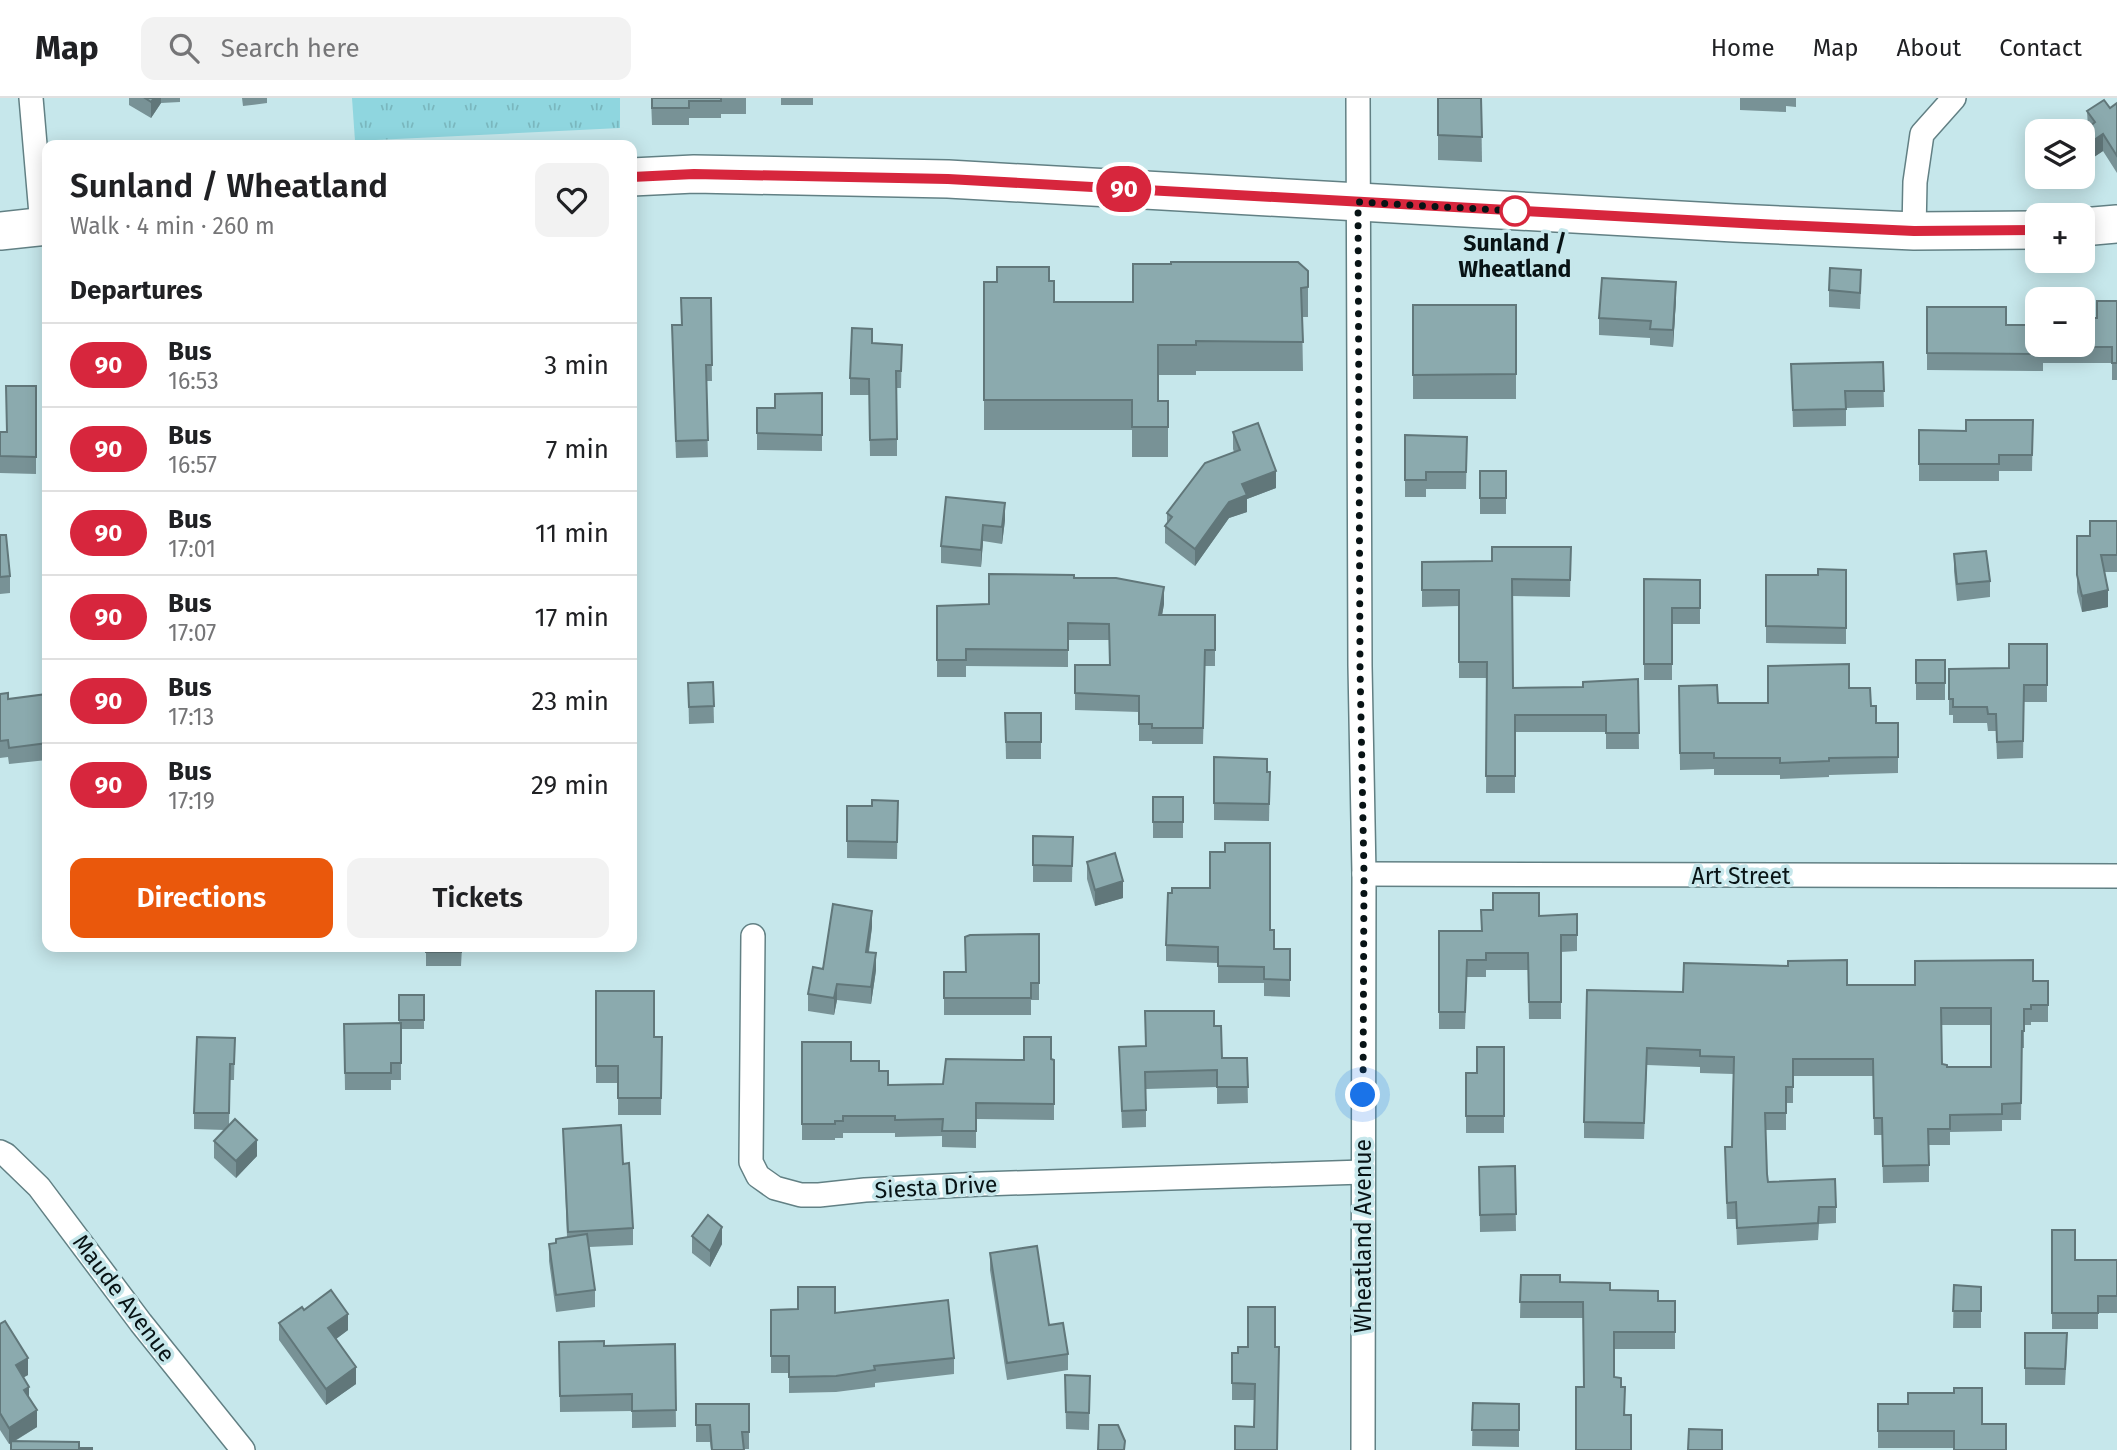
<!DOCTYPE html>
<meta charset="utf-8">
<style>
body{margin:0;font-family:"Fira Sans",sans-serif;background:#f2f2f2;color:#202124;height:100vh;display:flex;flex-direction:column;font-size:26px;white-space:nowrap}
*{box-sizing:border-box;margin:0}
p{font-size:23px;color:#757577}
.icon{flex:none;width:38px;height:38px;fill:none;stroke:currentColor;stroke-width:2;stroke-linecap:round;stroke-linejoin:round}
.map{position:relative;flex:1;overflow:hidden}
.panel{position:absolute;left:42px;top:42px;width:595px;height:812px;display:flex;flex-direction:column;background:#fff;border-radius:14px;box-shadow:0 4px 18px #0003}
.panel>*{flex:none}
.badge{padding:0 14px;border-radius:23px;font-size:24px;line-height:46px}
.controls{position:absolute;left:2025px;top:21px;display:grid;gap:14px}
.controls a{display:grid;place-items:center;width:70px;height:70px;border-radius:14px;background:#fff;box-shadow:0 4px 18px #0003;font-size:35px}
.you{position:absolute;width:35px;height:35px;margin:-18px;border:5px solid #fff;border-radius:50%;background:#1a73e8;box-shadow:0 0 0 10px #1a73e833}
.map>.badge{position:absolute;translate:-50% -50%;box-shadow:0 0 0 4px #fff}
h2{padding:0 28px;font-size:26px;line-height:63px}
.round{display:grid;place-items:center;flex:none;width:74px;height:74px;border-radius:14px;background:#f2f2f2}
.head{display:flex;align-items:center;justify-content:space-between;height:119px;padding:0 28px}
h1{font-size:33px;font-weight:600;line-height:52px}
.cta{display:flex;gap:14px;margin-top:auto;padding:14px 28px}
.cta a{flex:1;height:80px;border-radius:14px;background:#ea580c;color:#fff;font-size:28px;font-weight:600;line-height:80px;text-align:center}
.cta a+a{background:#f2f2f2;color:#202124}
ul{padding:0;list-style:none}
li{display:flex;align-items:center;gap:21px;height:84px;padding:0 28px;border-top:2px solid #e0e0e0}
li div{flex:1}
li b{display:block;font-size:26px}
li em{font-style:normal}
li .badge{min-width:77px;font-weight:700;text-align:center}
header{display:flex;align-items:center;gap:42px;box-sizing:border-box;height:98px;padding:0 35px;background:#fff;border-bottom:2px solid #e0e0e0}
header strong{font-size:33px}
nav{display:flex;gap:38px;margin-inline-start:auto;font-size:24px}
.search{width:490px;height:63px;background:#f2f2f2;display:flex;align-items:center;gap:18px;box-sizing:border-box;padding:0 24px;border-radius:14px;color:#757577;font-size:26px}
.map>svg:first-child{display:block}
</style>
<header>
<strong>Map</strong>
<div class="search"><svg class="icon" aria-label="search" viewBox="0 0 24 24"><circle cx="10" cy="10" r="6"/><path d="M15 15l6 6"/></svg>Search here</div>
<nav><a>Home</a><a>Map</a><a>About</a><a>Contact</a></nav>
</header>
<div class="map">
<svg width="2117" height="1352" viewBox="0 0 2117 1352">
<defs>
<pattern id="grass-tufts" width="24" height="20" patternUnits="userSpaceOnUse" patternTransform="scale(1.75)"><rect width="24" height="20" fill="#8fd6df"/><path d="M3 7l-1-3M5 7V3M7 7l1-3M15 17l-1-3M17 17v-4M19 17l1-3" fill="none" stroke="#7ab7be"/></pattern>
</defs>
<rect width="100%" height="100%" fill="#c6e7eb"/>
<path fill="url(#grass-tufts)" d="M352,0H620V30L355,43Z"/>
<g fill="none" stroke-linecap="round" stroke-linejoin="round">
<g stroke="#628084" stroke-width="26">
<g id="minor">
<path d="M31,0L42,128"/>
<path d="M1358,0L1360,568L1364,776L1363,1352"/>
<path d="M1914,133L1915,84L1922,36L1954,0"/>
<path d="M1364,776L2117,778"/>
<path d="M753,838L751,1064L758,1078L775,1090L801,1097H819L865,1092L982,1086L1363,1074"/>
<path d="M0,1054L6,1057L39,1089L141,1225L243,1352"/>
</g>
</g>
<g stroke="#628084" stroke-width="40">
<g id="primary">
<path d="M632,79L694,76L948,81L1734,125L1914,133L2037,132"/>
<path d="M2082,129L2117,126"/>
<path d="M0,133L47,128"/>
</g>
</g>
<use href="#minor" stroke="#fff" stroke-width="23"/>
<use href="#primary" stroke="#fff" stroke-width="37"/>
</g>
<g fill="#789296" fill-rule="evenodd">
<path d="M129,0H180V4L161,5L151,20L129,7Z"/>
<path d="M242,0H267V5L243,8Z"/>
<path d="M651,0H746V16H721V20H689V27H652Z"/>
<rect x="781" y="0" width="32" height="7"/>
<path d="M1438,0H1481L1482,64L1438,62Z"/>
<path d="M1740,0H1796V9L1786,8V14L1740,12Z"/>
<path d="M2117,5V75L2103,53L2094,59L2086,49V32L2088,30L2087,13L2110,10Z"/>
<path d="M1308,173V219H1302L1303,273H1196V277H1158V303H1168V359H1132V332H984V184L1049,183L1054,204H1133Z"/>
<path d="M1861,189L1860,211L1829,209V192Z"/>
<path d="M711,200L712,283H706L708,359L676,360L672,244L682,227Z"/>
<path d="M1676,201L1673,249L1650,247V240L1599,237V220Z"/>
<path d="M2117,203V282H2112V265H2043V273L1927,272V209L2006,227L2037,247L2097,220Z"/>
<rect x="1413" y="207" width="103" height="94"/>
<path d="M872,245L902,247L901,290H897V358H870L869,297H850V280Z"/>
<path d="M1883,264L1884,309L1846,310V328L1793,329L1791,266Z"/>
<path d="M36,288V376L0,375V334H6Z"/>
<path d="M822,295V353L757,352V310H775Z"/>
<path d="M2033,322L2032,373H1999V383H1919V332L1966,333Z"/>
<path d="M1233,334L1276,390L1247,401V414L1229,420L1195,468L1165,445V428L1167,425V415L1234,354L1233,351Z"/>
<path d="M1405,337L1467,339L1466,391H1426V399H1405Z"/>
<rect x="1480" y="373" width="26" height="43"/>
<path d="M946,399L1005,422L1002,446L983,443L981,469L941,465V448Z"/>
<path d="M2117,423V474H2104L2108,509L2082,514L2077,494V438H2090Z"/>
<path d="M0,437L10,478V495L0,496Z"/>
<path d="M1571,449L1570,499L1512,498L1513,590L1583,589L1638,581L1639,651H1606V634H1515V695H1486L1487,580H1459V508L1422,509V464L1492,463Z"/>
<path d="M1954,456L1990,483V499L1957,503L1954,473Z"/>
<path d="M1846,472V546L1766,545V477H1818Z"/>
<path d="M1074,480L1164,506L1162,517H1215V568H1205L1203,646H1152V643H1139V614L1075,612V567H1110L1109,542H1068V569L966,568V579H937V508L989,506Z"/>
<path d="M1644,481L1700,482V526H1672V582H1644Z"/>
<path d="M2047,546V604H2024L2023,660L1997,661L1996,633H1988L1987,625H1953V617H1949V571L2009,570Z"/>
<rect x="1916" y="562" width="29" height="40"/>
<path d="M713,584L714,625L689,626L688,585Z"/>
<path d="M1679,588L1718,605H1768L1849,590L1871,608L1876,625H1898V675L1829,677V679L1780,681V677H1714V671L1680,672Z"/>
<path d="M0,596L8,601L47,596V662L9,666L8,659L0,660Z"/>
<path d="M1005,615H1041V661H1006Z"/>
<path d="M1214,659L1270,674L1269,723L1214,722Z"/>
<rect x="1153" y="699" width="30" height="41"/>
<path d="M898,703L897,761L847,760V708H872Z"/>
<path d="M1033,738L1073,739L1072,784H1033Z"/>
<path d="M1087,764L1123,800L1095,808L1087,781Z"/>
<path d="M1577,816V853L1561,854V921H1529L1528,872H1486V879H1467L1465,931H1439V833H1481L1539,818Z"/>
<path d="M872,829L869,854L876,872L871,906L837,902L834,917L808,913V896L823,871Z"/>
<path d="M1270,832L1274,851H1290V899L1264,898V885H1218V865L1166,863V847Z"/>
<path d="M1039,836V902H1031V917H944V874H966Z"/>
<path d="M426,849H466H462L461,868H426Z"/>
<path d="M2048,883V924H2031V927H2024V950H2022L2021,1022H2002V1033L1950,1034V1047H1929V1084L1883,1085L1882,1037H1874L1873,978H1793V1005H1786V1032H1765L1767,1076L1768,1084L1836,1109V1125L1819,1126L1818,1142L1737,1147L1736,1121H1727L1725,1066V1049H1732L1733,976L1700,975V969L1647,967L1644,1041L1584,1040V1024L1683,894L1847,887H1915ZM1941,927H1991V969H1947L1942,966Z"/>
<path d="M596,893L654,939H662L661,1017H618V985H596Z"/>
<path d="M399,897H424V931H401V982H391V992H345L344,926L399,925Z"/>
<path d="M1145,913L1214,928L1222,960H1247L1248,1005L1217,1006V989L1146,991V1029L1122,1030L1119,949L1145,948Z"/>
<path d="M235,940L234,982H230L229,1027L257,1058L236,1080L214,1060V1043L225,1032L194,1031V1015Z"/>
<path d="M802,944L879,973L888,987L943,986L1024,962H1054V1022L976,1021V1050L942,1049V1038L895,1039V1035H843V1040H835V1042H802Z"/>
<path d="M1504,949V1035H1466V975H1477Z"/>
<path d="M563,1031L623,1066L633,1130V1147L589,1149L595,1192V1209L556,1214L549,1163V1146L556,1145L567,1139Z"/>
<path d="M1515,1068L1516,1133L1480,1134L1479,1069Z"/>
<path d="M2052,1132L2075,1162H2117V1215H2098V1231H2052Z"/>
<path d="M692,1138L722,1146L710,1169L692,1155Z"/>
<path d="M990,1155L1049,1227L1068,1256V1272L1007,1282L990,1172Z"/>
<path d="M1521,1177L1610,1192L1658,1203H1675V1251H1614V1279L1621,1289L1631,1352L1584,1289L1583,1220H1520Z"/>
<path d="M1954,1187L1981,1189V1230H1953Z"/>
<path d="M1275,1209L1254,1329V1302H1232V1255H1238L1248,1249Z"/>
<path d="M304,1212L348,1232L336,1241L356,1286L326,1307L279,1242V1225Z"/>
<path d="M771,1212L835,1215L954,1260V1276L875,1285V1289L836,1294L789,1295V1275H771Z"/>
<path d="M0,1226L28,1277L23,1279L37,1329L15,1343L92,1352L11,1345L9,1346L0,1332Z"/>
<path d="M2025,1235L2067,1251L2065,1287H2025Z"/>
<path d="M559,1244L604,1248L675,1246L676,1329L632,1330V1313L560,1314Z"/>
<path d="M1065,1277L1090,1278L1089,1332L1066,1331Z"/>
<path d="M1954,1295V1350H1878V1306H1908Z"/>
<path d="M1473,1305L1519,1306V1349L1472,1348Z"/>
<path d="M696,1306H749V1351H744V1352H711L710,1344H696Z"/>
</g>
<g fill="#61777a">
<path d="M154,0H161V5L151,20V4Z"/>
<path d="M2103,36V53L2094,59V42Z"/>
<path d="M1676,184V201L1673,249V232Z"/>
<path d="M1276,373V390L1247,401V414L1229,420L1195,468V451L1242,386Z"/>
<path d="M1005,405V422L1002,446V429Z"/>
<path d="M983,427V443L981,469V452Z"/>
<path d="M1164,489V506L1159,534V517Z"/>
<path d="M2108,492V509L2082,514V498Z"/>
<path d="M1123,783V800L1095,808V792Z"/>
<path d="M872,813V829L866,871V854Z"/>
<path d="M876,855V872L871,906V889Z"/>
<path d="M837,886V902L834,917V900Z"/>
<path d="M257,1042V1058L236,1080V1063Z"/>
<path d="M722,1129V1146L710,1169V1153Z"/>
<path d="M348,1216V1232L328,1247V1230Z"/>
<path d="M28,1260V1277L16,1284V1267Z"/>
<path d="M356,1269V1286L326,1307V1291Z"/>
<path d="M29,1289V1306L24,1292Z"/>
<path d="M37,1312V1329L9,1346V1330Z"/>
</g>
<g fill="#8baaae" stroke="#61777a" stroke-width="2" fill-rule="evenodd">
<path d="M145,0H154L151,4Z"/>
<path d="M652,0H721V3H689V10H652Z"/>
<path d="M1438,0H1481L1482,39L1438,37Z"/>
<path d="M2104,2L2110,10L2117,5V58L2103,36L2094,42L2086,32L2095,24L2087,13Z"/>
<path d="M1171,164H1298L1308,173V189L1301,190L1303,244L1196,243V247H1158V303H1168V329H1132V302H984V184H997V169H1049V183H1054V204H1133V166H1171Z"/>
<path d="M1830,170L1861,172L1860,195L1829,192Z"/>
<path d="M1602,180L1676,184L1673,232L1650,231L1651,223L1599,220Z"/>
<path d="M681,200H711L712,267H706L708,342L676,343L672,227H682Z"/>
<path d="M2097,203H2117V265H2112V249H2043V256L1927,255V209H2006V227H2037V247H2082V220H2097Z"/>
<path d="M1413,207H1516V276L1413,277Z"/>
<path d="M852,230L872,231V245L902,247L901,273H896L897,341L870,342L869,281L850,280Z"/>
<path d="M1883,264L1884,293H1845L1846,311L1793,312L1791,266Z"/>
<path d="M6,288H36V359L0,358V334H7Z"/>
<path d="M822,295V337L757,335V310H775V296Z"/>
<path d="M1966,322H2033L2032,357H1999V366H1919V332L1966,333Z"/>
<path d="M1258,325L1276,373L1242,386L1247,397L1229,404L1195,451L1165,428L1172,419L1167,415L1205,365L1240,352L1233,334Z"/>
<path d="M1405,337L1467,339L1466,374H1426V382H1405Z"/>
<rect x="1480" y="373" width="26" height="27"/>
<path d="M946,399L1005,405L1002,429L983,427L981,452L941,448Z"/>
<path d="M2090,423H2117V457H2101L2108,492L2082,498L2077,477V438H2090Z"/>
<path d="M0,437H6L10,478L0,479Z"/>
<path d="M1492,449H1571L1570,482L1512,481L1513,590L1583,589V584L1638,581L1639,635H1606V617H1515V678H1486L1487,564H1459V492H1422V464L1492,463Z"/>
<path d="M1986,453L1990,483L1957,486L1954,456Z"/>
<path d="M1818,471L1846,472V530L1766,528V477H1818Z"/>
<path d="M989,476L1074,477V480H1116L1164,489L1159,517H1215V552H1205L1203,630H1152V626H1139V598L1075,595V567H1110L1109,526L1068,525V552L966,551V562H937V508L989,506Z"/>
<path d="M1644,481L1700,482V510H1672V566H1644Z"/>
<path d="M2009,546H2047V587H2024L2023,643L1997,644L1996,616H1988L1987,609H1953V601H1949V571L2009,570Z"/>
<rect x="1916" y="562" width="29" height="23"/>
<path d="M1849,566V590H1870L1871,608H1876V625H1898V659L1829,660V663L1780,665V660H1714V655H1680L1679,588L1717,587L1718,605H1768V568Z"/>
<path d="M713,584L714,608L689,609L688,585Z"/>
<path d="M8,595V601L47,596V645L9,650L8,642L0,643V596Z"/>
<path d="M1005,615H1041V644H1006Z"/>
<path d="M1214,659L1267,661V674H1270L1269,706L1214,705Z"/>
<rect x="1153" y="699" width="30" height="25"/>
<path d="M872,702L898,703L897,744L847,743V708H872Z"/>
<path d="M1033,738L1073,739L1072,768L1033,767Z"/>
<path d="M1225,745H1270V832H1274V851H1290V882L1264,881V869L1218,868V849L1166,847L1168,795H1172V790H1210V754H1225Z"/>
<path d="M1115,755L1123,783L1095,792L1087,764Z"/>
<path d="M1493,795H1539V818L1577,816V837H1561V904H1529L1528,855H1486V862H1467L1465,914H1439V833H1482L1481,812H1493Z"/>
<path d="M833,806L872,813L866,854L876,855L871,889L837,886L834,900L808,896L813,869L823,871Z"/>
<path d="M1039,836V885H1031V900H944V874H966L965,839L970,837Z"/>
<rect x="426" y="849" width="35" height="5"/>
<path d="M1847,862V887H1915V863L2033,862V883H2048V907H2031V911H2024V933H2022L2021,1005L2002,1006V1016L1950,1017V1031H1928L1929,1067L1883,1068L1882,1020H1874L1873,961H1793V989H1786V1015H1765L1767,1076L1768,1084L1835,1081L1836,1109H1819L1818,1125L1737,1130L1736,1104L1727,1105L1725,1049H1732L1734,959L1700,958V952L1647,950L1644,1025L1584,1024L1587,892L1683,894L1684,865L1788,868V863ZM1941,910H1991V969H1947V967L1942,966Z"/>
<path d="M596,893H654V939H662L661,1000H618V968H596Z"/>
<rect x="399" y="897" width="25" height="25"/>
<path d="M1145,913H1214V928H1221L1222,960H1247L1248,989H1217V972L1145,974L1146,1012L1122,1013L1119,949L1146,948Z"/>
<path d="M401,925V965H391V975H345L344,926Z"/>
<path d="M197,939L235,940L234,966H230L229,1015H194Z"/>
<path d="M1024,939H1051V961L1054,962V1006L976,1005V1033H942L943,1021L895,1022V1018H843V1023H835V1026H802V944H851V963H879V973H888V987L943,986L946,961L1024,962Z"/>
<path d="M1477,949H1504V1018H1466V975H1477Z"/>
<path d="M235,1021L257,1042L236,1063L214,1043Z"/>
<path d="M621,1027L623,1066L629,1065L633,1130L568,1134L563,1031Z"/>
<path d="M1515,1068L1516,1116L1480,1117L1479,1069Z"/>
<path d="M708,1117L722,1129L710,1153L692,1138Z"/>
<path d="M2052,1132H2075V1162H2117V1198H2098V1215H2052Z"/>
<path d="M587,1136L595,1192L556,1197L549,1146L556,1145V1141Z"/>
<path d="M1037,1148L1049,1227L1063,1225L1068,1256L1007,1265L990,1155Z"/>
<path d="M1521,1177H1560V1184L1610,1185V1192L1658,1193V1203H1675V1234H1614V1279L1621,1280V1289H1625L1624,1317H1631V1352H1576V1289H1584L1583,1204H1520Z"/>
<path d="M1954,1187L1981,1189V1213H1953Z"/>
<path d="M798,1189H835V1215L948,1202L954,1260L874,1268L875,1272L836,1278L789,1279V1258H771V1212L798,1211Z"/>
<path d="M331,1192L348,1216L328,1230L356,1269L326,1291L279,1225L302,1209L304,1212Z"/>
<path d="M1248,1209H1275V1249H1279L1277,1352H1235V1328L1254,1329L1255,1286L1232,1285V1255H1238V1249H1248Z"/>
<path d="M5,1223L28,1260L16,1267L29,1289L24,1292L37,1312L9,1330L0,1315V1226Z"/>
<path d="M2025,1235H2067L2065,1271L2025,1270Z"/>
<path d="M604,1243V1248L675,1246L676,1312L632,1313V1296L560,1298L559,1244Z"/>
<path d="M1065,1277L1090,1278L1089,1315L1066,1314Z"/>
<path d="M1954,1290H1982V1326H2006V1352H1954V1333H1878V1306H1908V1295H1954Z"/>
<path d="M1473,1305L1519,1306V1332H1472Z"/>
<path d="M696,1306H749V1334H742L744,1352H712L710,1327H696Z"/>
<path d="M1099,1327H1118L1125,1343L1124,1352H1098Z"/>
<path d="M1689,1331L1722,1332V1352H1688Z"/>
<path d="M11,1343L79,1344V1350H92V1352H11Z"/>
</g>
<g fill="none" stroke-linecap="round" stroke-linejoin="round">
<g stroke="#fff" stroke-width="16">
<path id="line" d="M632,79L694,76L948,81L1760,126L1914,133L2037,132"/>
</g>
<use href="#line" stroke="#d7263d" stroke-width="10"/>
<path stroke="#081315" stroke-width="7" stroke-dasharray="0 12.6" d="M1363,997L1364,776L1360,568L1358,104L1515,113"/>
</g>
<circle fill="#fff" stroke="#d7263d" stroke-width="3.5" cx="1515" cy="113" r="14"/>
<g text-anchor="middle" stroke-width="7" stroke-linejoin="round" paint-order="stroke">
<g font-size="23" font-weight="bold" fill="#081315" stroke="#c6e7eb">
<text x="1515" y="153">Sunland /<tspan x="1515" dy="26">Wheatland</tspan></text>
</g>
<g font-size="23" fill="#081315" stroke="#c6e7eb">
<text x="1741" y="786">Art Street</text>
<text transform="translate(936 1089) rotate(-3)" y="8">Siesta Drive</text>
<text transform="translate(1363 1138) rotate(-90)" y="8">Wheatland Avenue</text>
<text transform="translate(124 1200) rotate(53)" y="8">Maude Avenue</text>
</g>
</g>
</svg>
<div class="controls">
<a><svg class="icon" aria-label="layers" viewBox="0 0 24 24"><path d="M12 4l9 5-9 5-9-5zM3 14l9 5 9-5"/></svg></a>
<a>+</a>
<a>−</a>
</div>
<div class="you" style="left:1363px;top:997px"></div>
<b class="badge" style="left:1124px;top:91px;background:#d7263d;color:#fff">90</b>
<section class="panel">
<div class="head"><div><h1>Sunland / Wheatland</h1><p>Walk · 4 min · 260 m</p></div><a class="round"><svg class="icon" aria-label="heart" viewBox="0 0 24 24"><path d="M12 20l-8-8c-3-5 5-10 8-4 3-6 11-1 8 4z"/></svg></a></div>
<h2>Departures</h2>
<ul>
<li><span class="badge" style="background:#d7263d;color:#fff">90</span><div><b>Bus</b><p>16:53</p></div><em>3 min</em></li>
<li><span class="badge" style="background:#d7263d;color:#fff">90</span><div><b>Bus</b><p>16:57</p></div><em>7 min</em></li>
<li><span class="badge" style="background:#d7263d;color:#fff">90</span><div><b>Bus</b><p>17:01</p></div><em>11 min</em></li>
<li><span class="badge" style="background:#d7263d;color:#fff">90</span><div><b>Bus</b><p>17:07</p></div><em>17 min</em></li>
<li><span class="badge" style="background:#d7263d;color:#fff">90</span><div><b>Bus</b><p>17:13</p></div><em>23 min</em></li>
<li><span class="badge" style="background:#d7263d;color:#fff">90</span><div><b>Bus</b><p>17:19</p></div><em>29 min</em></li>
</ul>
<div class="cta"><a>Directions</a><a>Tickets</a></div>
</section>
</div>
